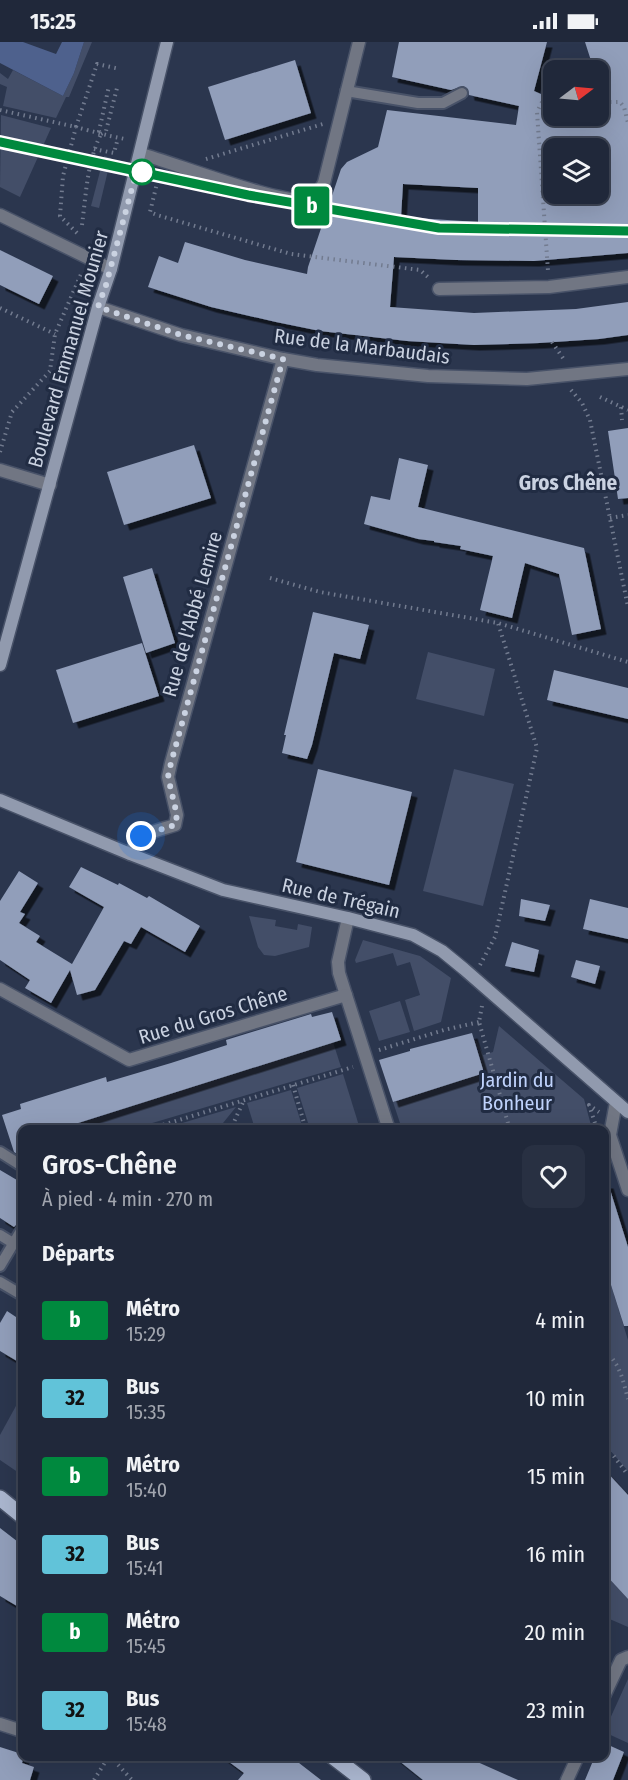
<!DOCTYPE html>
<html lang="fr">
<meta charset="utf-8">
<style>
body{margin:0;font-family:"Fira Sans Condensed",sans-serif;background:#283042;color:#f1f3f6;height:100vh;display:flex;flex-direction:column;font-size:22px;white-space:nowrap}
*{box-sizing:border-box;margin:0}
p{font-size:20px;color:#a2a6af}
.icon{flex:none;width:33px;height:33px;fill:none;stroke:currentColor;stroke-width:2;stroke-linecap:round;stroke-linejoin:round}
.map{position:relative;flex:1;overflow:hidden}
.panel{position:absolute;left:18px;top:1083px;width:591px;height:636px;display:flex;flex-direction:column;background:#20283a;border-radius:12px;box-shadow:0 6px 24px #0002,0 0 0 2px #3d4454}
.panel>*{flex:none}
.badge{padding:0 12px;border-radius:4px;font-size:21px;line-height:39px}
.needle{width:39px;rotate:74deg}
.fabs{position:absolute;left:543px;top:18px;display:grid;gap:12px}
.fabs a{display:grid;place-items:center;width:66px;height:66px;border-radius:12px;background:#20283a;box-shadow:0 6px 24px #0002,0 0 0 2px #3d4454;font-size:30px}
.you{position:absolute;width:30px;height:30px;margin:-15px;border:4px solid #fff;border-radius:50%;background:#1a73e8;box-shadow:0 0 0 9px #1a73e833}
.map>.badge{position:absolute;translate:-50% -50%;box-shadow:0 0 0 3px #fff}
h2{padding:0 24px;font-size:22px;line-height:54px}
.round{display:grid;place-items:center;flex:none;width:63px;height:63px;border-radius:12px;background:#283042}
.head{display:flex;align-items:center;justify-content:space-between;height:102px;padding:0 24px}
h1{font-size:28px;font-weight:600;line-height:45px}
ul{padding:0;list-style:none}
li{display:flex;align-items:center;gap:18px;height:78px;padding:0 24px}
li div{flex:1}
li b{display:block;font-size:22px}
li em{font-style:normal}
li .badge{min-width:66px;font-weight:700;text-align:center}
.status{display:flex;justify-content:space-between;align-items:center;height:42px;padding:0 30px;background:#20283a;direction:ltr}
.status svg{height:16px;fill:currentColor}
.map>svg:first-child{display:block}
</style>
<div class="status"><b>15:25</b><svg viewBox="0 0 49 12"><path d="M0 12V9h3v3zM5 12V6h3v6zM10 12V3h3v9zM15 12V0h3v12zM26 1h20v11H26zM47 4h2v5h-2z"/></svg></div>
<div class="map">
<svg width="628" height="1738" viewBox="0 0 628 1738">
<defs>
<filter id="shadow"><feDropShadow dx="5.5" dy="5.5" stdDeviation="0" flood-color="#0009"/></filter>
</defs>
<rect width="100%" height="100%" fill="#2b364e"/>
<g fill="#434e68">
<path d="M84,0H92L69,55H66L56,76L3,64L7,45L0,42V31L8,37L13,28L63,54L74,31Z"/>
<path d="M1,73L51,86L20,155L0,145Z"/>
<path d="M104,114L111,116L99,166L91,164Z"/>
<path d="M428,610L495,627L484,674L416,657Z"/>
<path d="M454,727L514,742L483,864L423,849Z"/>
<path d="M249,874L276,878L275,884L297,888L298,882L312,885L309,905L275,914L264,913L258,905Z"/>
<path d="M363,898L420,914L451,936L441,980L414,989L405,958L420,953L410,920L397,924L393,911L356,921L355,918Z"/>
<path d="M400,959L410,990L379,999L369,969Z"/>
<path d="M499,984L584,1057L592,1087H402L393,1060L466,1037L474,999H477L483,1013L493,1010Z"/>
<path d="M333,1000L341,1025L132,1087L57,1088Z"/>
<path d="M343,1032L360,1087H310L297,1046Z"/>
<path d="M291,1048L303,1087H255L247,1061Z"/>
<path d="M236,1065L223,1081L213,1087H162Z"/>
<path d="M604,1221L628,1298V1429L609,1407L605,1405Z"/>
<path d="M22,1353V1433L0,1418V1393Z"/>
<path d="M604,1531L628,1557V1585L605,1575Z"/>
<path d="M628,1637V1701L604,1690Z"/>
</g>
<path fill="#4e618d" d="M0,0H23L56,12L62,0H84L74,31L63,54L0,21Z"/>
<g fill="#919eba" fill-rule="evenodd" filter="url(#shadow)">
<path d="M399,0H547L534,49L552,57L549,75L598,74V70L607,69L598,42V28H594L585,0H628V211L534,219L456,218L394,215L390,265L474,271L576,267L628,260V293L599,297L539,301L474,303L407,299L320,289L276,280L211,265L148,245L159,214L178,221L185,200L245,218L307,232L308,225L341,127L347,120L378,105L387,68L516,83L519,64L469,53L468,47L463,44L451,48L392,35ZM554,106H598V152H554ZM403,142L478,146V180L401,175Z"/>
<path d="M295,18L311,71L225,98L208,45Z"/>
<path d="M0,208L53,234L39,262L0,243Z"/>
<path d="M628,386V456L618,457L608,389Z"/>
<path d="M194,403L211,456L124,483L107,430Z"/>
<path d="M399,416L428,423L418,465L584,506L601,587L572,593L559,532L525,521L512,576L480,568L493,514L460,507L461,504L434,500V499L418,497L364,482L371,454L390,458Z"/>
<path d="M152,526L175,601L146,611L123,535Z"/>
<path d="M313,570L369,583L360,617L334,611L312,703L307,717L282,711L286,693H284Z"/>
<path d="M142,601L159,654L73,681L56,628Z"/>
<path d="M554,628L628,646V677L547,658Z"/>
<path d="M318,727L412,750L389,843L296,820Z"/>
<path d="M81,825L118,843L119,841L147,856L149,854L200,884L185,910L141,885L131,902L124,899L95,948L77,953L70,928L51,961L25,946L30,938L0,918V859L19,829L38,841L20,870L25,872L19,881L40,894L36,900L72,922L104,865L69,845Z"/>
<path d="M521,857L550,863L545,879L519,874Z"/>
<path d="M590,857L628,866V897L583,887Z"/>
<path d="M512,900L539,908L534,930L505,924Z"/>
<path d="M576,918L600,924L595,942L571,935Z"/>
<path d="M332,970L341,998L56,1088H22V1115L14,1110L2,1073L21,1067L20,1062L106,1035L107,1040L171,1021L227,1003L226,998L311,972L312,975Z"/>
<path d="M472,991L484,1031L393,1060L379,1018L410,1009V1007Z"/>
<path d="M0,1128L22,1141V1180L18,1181L14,1185L0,1176Z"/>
<path d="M604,1141H608L628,1205V1284H624L604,1221Z"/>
<path d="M7,1269L22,1279V1322L0,1309V1281Z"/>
<path d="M604,1427L628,1453V1557L604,1531Z"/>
<path d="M0,1486L22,1503V1567L0,1554Z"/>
<path d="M604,1701L624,1710L613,1738H585L595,1714H604Z"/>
<path d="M0,1705L22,1712L24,1714L22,1721L34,1725L30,1738H0Z"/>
<path d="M221,1714H290L321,1738H238L244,1731Z"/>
<path d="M393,1714H464L518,1738H423Z"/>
</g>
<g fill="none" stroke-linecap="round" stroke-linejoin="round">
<g stroke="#485268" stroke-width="14">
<g id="lane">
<path d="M346,49L418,61H443L462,51"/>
<path d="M0,1110L22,1124"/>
<path d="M0,1193L13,1201"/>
<path d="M0,1224L22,1187"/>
<path d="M0,1240L22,1253"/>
</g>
</g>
<g stroke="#485268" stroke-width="15">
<g id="street">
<path d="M141,112C172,120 286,165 309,157C317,154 320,148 324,141L359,0"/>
<path d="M0,173L111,227"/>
<path d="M439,247L549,245L628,235"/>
<path d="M98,265L181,293L283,317L317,323L428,334L527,337L628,327"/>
<path d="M0,428L50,443"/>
<path d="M130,812C139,790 154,790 175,783L177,773L168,735L171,721L283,317"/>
<path d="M348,876L338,920L339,931L389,1088"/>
<path d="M0,947L129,1018L346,953"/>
<path d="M616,1060L610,1093L628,1148"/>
<path d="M604,1654L621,1618L628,1615"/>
<path d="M0,1682L22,1689"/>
<path d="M567,1738L578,1714"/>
</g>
</g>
<g stroke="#485268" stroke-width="15">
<g id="secondary">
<path d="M0,623L98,265L111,227L167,0"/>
<path d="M0,758L130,812L223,848L348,876L413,893L442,909L464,927L628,1070"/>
</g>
</g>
<g stroke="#485268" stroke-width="18">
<g id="primary">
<path d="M0,1456L22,1474"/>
<path d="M332,1714L363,1738"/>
</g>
</g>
<g stroke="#727b8f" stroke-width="4" stroke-dasharray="1.5 4.5" stroke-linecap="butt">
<path d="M598,57L599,56"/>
<path d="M542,60L537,70L548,229"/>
<path d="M598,60H620L624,65L628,81"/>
<path d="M551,61L554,62"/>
<path d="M0,68L76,85L97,22L120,27"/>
<path d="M101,92L106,89L117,46"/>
<path d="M110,94L125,97"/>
<path d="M94,107L114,111L118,96"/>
<path d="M206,117L323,82"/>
<path d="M159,133L150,170L157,173L291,212L420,228L430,237"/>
<path d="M82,183C86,153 87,120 101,92L99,89L109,44"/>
<path d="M77,191L60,174L63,134L76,85L87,88"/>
<path d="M0,266L55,292"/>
<path d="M552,300L565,319"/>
<path d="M571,348L582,361L590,378L628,565"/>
<path d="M600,355L628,368"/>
<path d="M621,365L622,378"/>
<path d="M0,410L12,370L50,329L55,292L82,230"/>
<path d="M610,476L628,473"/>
<path d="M270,536L320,550L498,581L628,620"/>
<path d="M480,923L495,895L537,706L498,581"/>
<path d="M482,964L479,980L510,1088"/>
<path d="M379,1008L444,988L479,980"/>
<path d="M293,1043L306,1088"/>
<path d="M595,1081L589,1063L599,1070"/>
<path d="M146,1088L353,1025"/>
<path d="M227,1088L234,1080L244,1058"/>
<path d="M604,1309C620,1320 623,1339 628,1357"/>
<path d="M604,1407L613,1413L628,1433"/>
<path d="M110,1714L132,1738"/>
<path d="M94,1738L109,1714"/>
</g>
<use href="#lane" stroke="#717683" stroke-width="10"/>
<use href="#street" stroke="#717683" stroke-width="12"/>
<use href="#secondary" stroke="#919aae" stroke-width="12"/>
<use href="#primary" stroke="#aab6cf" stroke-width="15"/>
<path stroke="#727b8f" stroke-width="4" stroke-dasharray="1.5 4.5" stroke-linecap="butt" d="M87,88L110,94"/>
</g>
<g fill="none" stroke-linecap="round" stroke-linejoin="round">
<g stroke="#fff" stroke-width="14">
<path id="line" d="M0,100L248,153L439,186L628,189"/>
</g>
<use href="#line" stroke="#00893e" stroke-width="9"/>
<path stroke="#cad2e1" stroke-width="6" stroke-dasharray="0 10.8" d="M141,794L175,783L177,773L168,735L171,721L283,317L181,293L98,265L106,243L135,135L142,130"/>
</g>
<circle fill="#fff" stroke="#00893e" stroke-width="3" cx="142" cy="130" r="12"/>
<g text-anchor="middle" stroke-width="6" stroke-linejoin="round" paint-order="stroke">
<g font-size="20" fill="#cad2e1" stroke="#212c43">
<text transform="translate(362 304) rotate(7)" y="7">Rue de la Marbaudais</text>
<text transform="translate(68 307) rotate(-74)" y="7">Boulevard Emmanuel Mounier</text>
<text transform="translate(192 572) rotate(-74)" y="7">Rue de l'Abbé Lemire</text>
<text transform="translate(341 856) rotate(13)" y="7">Rue de Trégain</text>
<text transform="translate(213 973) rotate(-17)" y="7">Rue du Gros Chêne</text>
</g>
<g font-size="20" fill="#bfd2fc" stroke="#212c43">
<text x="517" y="1045">Jardin du<tspan x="517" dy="23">Bonheur</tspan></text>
</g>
<g font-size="21" font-weight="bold" fill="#cad2e1" stroke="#212c43">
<text x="568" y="448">Gros Chêne</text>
</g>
</g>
</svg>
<div class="fabs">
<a><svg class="needle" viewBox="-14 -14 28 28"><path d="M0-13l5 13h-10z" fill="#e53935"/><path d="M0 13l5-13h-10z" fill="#a2a6af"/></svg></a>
<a><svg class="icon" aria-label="layers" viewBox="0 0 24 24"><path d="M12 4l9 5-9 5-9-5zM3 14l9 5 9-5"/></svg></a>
</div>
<div class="you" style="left:141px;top:794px"></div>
<b class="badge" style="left:312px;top:164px;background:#00893e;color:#fff">b</b>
<section class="panel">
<div class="head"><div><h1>Gros-Chêne</h1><p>À pied · 4 min · 270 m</p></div><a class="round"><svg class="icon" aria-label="heart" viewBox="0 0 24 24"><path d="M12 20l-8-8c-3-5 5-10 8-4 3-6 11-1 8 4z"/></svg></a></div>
<h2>Départs</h2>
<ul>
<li><span class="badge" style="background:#00893e;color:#fff">b</span><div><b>Métro</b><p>15:29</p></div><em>4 min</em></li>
<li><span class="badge" style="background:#61c3d9;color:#111">32</span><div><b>Bus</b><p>15:35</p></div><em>10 min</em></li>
<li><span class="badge" style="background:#00893e;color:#fff">b</span><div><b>Métro</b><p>15:40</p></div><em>15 min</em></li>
<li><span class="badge" style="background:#61c3d9;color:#111">32</span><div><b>Bus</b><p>15:41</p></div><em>16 min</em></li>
<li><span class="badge" style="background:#00893e;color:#fff">b</span><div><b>Métro</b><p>15:45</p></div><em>20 min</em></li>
<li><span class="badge" style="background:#61c3d9;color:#111">32</span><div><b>Bus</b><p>15:48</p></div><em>23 min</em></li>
</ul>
</section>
</div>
